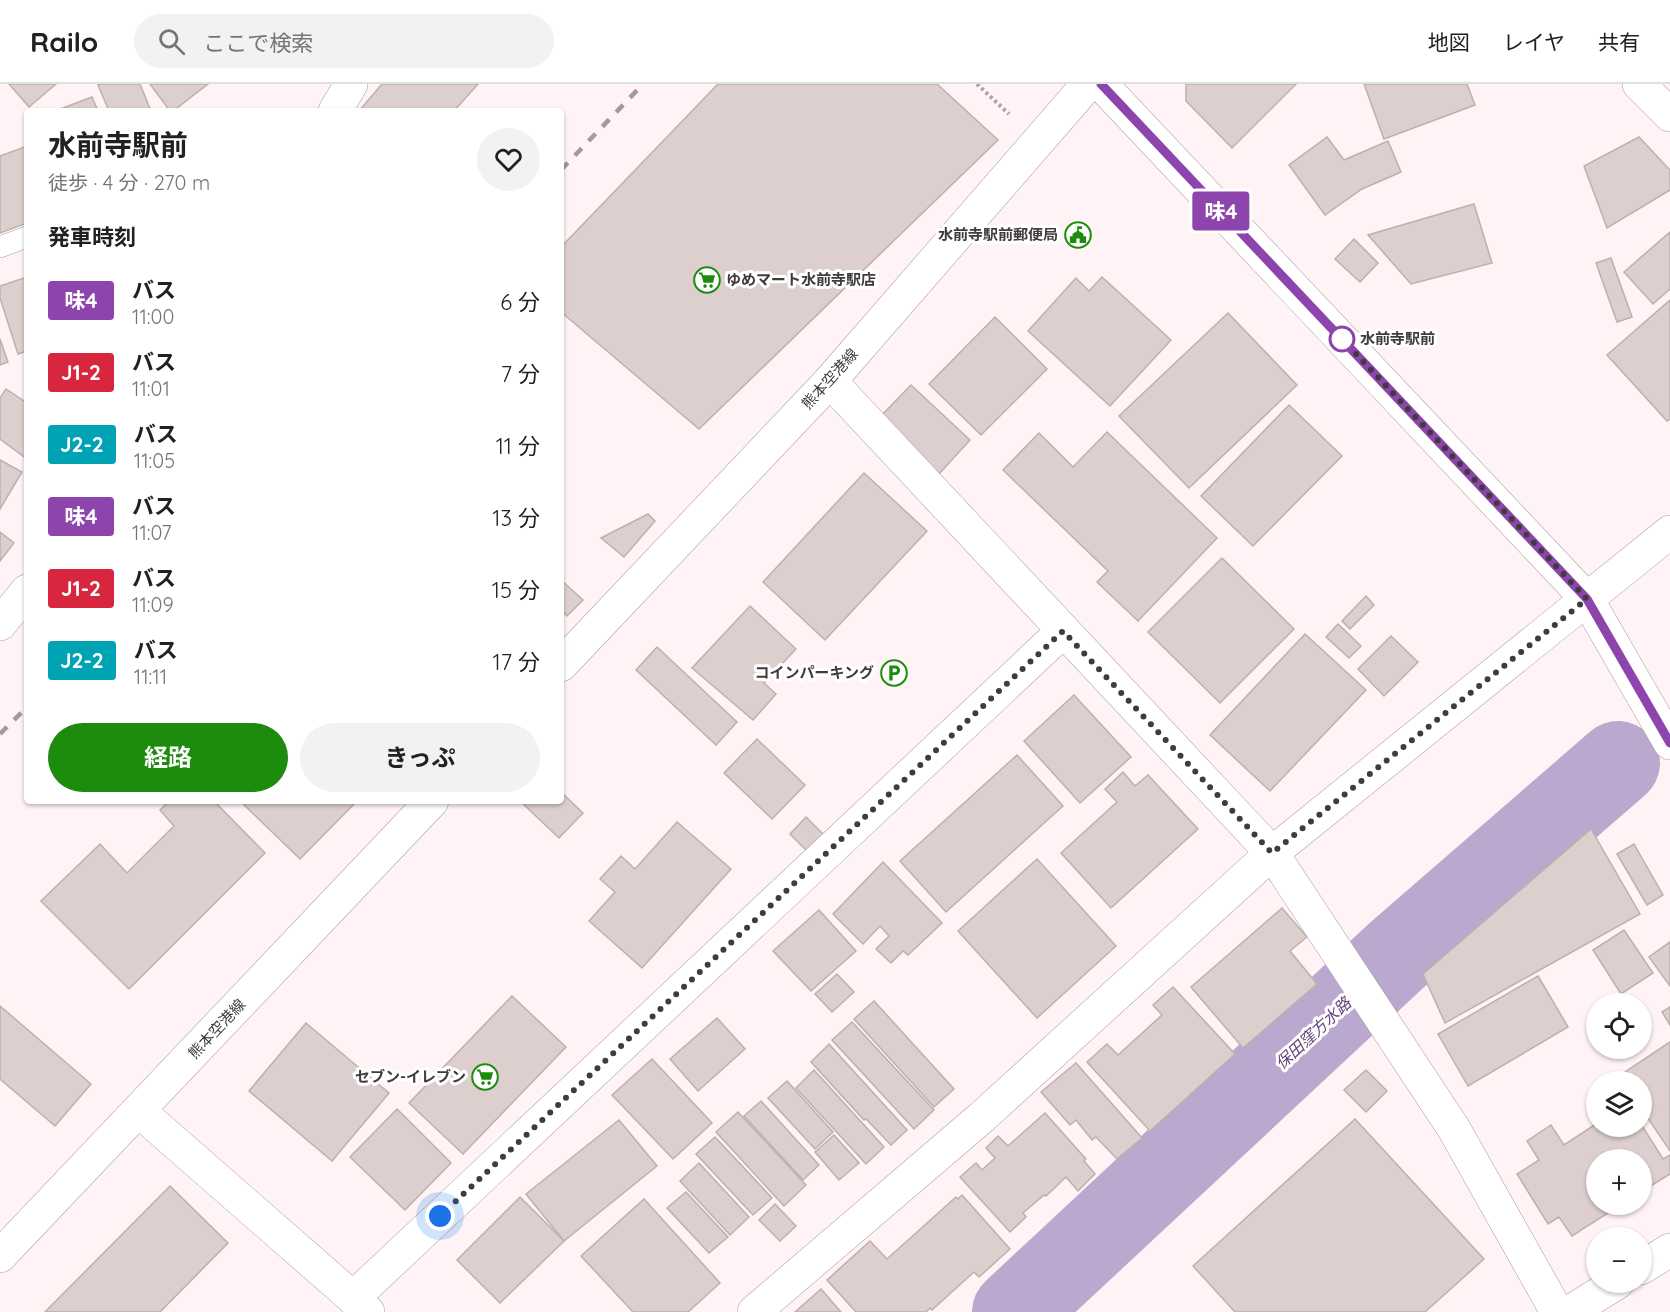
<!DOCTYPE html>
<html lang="ja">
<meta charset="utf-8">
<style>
body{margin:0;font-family:Quicksand,"Noto Sans JP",sans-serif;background:#f2f2f2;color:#202124;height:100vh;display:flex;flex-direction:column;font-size:22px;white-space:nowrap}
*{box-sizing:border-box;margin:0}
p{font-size:20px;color:#757577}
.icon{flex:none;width:33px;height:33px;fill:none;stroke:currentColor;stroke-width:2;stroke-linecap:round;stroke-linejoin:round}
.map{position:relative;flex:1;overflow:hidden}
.sheet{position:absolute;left:24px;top:24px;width:540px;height:696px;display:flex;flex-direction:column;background:#fff;border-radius:6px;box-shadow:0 2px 4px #0004}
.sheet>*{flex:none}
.badge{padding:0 12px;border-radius:4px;font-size:21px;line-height:39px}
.buttons{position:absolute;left:1586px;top:909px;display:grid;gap:12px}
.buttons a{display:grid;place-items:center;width:66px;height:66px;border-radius:50%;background:#fff;box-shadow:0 2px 4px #0004;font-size:30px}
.you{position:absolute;width:30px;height:30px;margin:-15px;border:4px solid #fff;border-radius:50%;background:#1a73e8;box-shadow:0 0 0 9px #1a73e833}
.map>.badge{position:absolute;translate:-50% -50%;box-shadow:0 0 0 3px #fff}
h2{padding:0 24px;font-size:22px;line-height:54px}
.round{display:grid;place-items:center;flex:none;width:63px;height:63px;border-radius:32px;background:#f2f2f2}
.headline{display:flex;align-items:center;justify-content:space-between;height:102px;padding:0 24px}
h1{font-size:28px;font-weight:700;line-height:45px}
.cta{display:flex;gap:12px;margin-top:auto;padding:12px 24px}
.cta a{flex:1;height:69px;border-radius:36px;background:#1d8c0e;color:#fff;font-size:24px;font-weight:700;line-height:69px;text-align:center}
.cta a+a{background:#f2f2f2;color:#202124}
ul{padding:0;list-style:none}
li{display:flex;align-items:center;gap:18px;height:72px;padding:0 24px}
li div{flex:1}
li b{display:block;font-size:22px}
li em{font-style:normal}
li .badge{min-width:66px;font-weight:700;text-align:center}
header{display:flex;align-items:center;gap:36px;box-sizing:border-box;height:84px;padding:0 30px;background:#fff;border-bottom:2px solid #e0e0e0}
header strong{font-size:28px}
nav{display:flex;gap:33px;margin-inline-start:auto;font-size:21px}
.search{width:420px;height:54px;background:#f2f2f2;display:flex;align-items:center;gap:15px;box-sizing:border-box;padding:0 21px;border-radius:33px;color:#757577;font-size:22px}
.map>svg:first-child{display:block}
</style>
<header>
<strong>Railo</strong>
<div class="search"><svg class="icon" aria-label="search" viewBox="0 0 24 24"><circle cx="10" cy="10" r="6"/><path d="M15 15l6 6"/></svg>ここで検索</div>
<nav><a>地図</a><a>レイヤ</a><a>共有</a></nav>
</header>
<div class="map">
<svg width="1670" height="1228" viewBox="0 0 1670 1228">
<rect width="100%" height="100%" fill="#fff3f5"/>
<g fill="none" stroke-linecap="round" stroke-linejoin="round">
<path stroke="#bba8ce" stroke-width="84" d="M1014,1228L1398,870L1618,679"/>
</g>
<g fill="#ddcfcd" stroke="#bdb0ad" stroke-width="1.5">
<path d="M9,0H56L29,23Z"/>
<path d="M101,0H140L151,27H109L98,1Z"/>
<path d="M150,0H208L173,27H170Z"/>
<path d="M382,0H478L454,27H359Z"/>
<path d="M718,0H937L998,56L699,345L561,228V163Z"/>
<path d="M1186,0H1296L1232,64L1186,17Z"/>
<path d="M1364,0H1467L1475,21L1384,55Z"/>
<path d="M92,13L98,27H55Z"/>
<path d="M1327,53L1344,76L1388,57L1401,88L1362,105L1325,131L1289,81Z"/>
<path d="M1639,53L1670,86V106L1607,144L1584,82Z"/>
<path d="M27,62V139L0,149V72Z"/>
<path d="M1474,120L1492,179L1411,200L1368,151Z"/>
<path d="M1670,148V205L1653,220L1624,188Z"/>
<path d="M1354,155L1378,179L1360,198L1335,175Z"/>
<path d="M1611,174L1632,233L1617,238L1596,179Z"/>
<path d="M27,193V267L18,270L0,214V202Z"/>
<path d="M1102,193L1171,256L1110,322L1028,247L1076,194L1089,207Z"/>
<path d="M1670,216V335L1667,337L1607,271Z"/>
<path d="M1228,229L1297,301L1189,404L1119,332Z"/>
<path d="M995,233L1047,285L981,351L929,300Z"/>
<path d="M0,255L8,278L0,281Z"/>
<path d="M911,301L970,356L939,390L879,334Z"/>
<path d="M6,305L27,319V375L0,355V314Z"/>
<path d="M1289,321L1342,372L1253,462L1201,412Z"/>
<path d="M1107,348L1217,454L1138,537L1097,498L1108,487L1003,386L1039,349L1073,383Z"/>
<path d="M0,376L22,388L0,425Z"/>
<path d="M864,389L927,447L825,556L763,498Z"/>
<path d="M648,430L655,437L624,473L601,454Z"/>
<path d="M0,448L14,459L0,477Z"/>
<path d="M1222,474L1294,545L1220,619L1148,548Z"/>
<path d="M561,496L583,516L567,532L561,526Z"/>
<path d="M1366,512L1374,521L1350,545L1342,537Z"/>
<path d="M750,522L796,565L764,599L776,610L753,636L692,584Z"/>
<path d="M1338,540L1361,562L1349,574L1326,553Z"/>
<path d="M1305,550L1366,606L1270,707L1210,651Z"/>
<path d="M1391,552L1418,578L1384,612L1358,585Z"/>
<path d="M657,563L737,638L716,661L636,586Z"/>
<path d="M1074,611L1131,673L1080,719L1024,657Z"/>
<path d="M757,655L805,701L772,735L724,689Z"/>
<path d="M1017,671L1063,722L946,828L900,777Z"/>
<path d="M1123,688L1135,702L1148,691L1198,745L1111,824L1061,769L1117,718L1105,705Z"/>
<path d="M561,708L583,729L559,754L520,717H561Z"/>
<path d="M169,717H214L265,769L129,905L41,817L100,760L127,789L174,742L160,726Z"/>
<path d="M240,717H357L300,775Z"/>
<path d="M806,733L826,753L810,770L790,750Z"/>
<path d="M677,738L731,785L642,884L589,837L615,808L600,795L621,772L635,785Z"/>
<path d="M1591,745L1640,830L1445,939L1423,890Z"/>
<path d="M1634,760L1663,811L1647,821L1617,770Z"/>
<path d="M1037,775L1116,862L1037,934L958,847Z"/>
<path d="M883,778L942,839L908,871L903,867L891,879L876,865L889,852L880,842L863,860L833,830Z"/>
<path d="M1282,824L1307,853L1290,867L1317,900L1243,964L1191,903Z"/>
<path d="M819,826L856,867L811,907L773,867Z"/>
<path d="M1624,846L1653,889L1621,910L1593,866Z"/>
<path d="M1670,858V902L1649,873Z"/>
<path d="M837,890L854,908L832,928L815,910Z"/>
<path d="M1538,892L1568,943L1468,1002L1438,950Z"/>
<path d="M1173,903L1235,970L1150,1047L1087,978L1107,960L1118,971L1162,931L1153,921Z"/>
<path d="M512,912L566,963L463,1070L409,1019Z"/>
<path d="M874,917L954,1005L934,1023L854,935Z"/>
<path d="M0,922L91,1000L55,1042L0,995Z"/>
<path d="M1670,923V941L1662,928Z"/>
<path d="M717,934L745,965L698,1007L670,975Z"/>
<path d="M852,938L934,1026L914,1045L832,956Z"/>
<path d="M306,939L389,1009L332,1077L249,1007Z"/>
<path d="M1670,958V1067L1641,1024V998H1623L1619,992Z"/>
<path d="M829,960L907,1046L891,1061L866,1035L864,1036L811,978Z"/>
<path d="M652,975L712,1039L673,1075L612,1011Z"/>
<path d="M1076,979L1142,1054L1117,1075L1096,1053L1092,1056L1076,1036L1070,1041L1041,1008Z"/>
<path d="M814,986L884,1063L866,1080L796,1004Z"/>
<path d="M1366,986L1387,1007L1366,1028L1344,1006Z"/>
<path d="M787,997L833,1048L815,1065L768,1014Z"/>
<path d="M761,1017L819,1081L803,1096L744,1032Z"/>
<path d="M397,1025L451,1079L405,1126L350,1073Z"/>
<path d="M738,1028L806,1101L784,1122L716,1048Z"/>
<path d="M1045,1029L1086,1075L1084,1077L1095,1090L1078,1107L1066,1093L1046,1112L1044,1111L1023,1129L1026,1133L1010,1148L960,1093L976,1079L982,1086L995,1074L986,1064L998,1052L1008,1062Z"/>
<path d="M1355,1035L1484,1175L1425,1228H1235L1193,1182Z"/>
<path d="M619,1036L657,1082L564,1157L526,1110Z"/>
<path d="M1596,1040V1042H1641V1040L1663,1075L1670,1071V1090L1641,1108V1076H1596V1120H1622L1572,1152L1559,1133L1548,1140L1517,1090L1539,1076L1527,1057L1551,1041L1564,1061Z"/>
<path d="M834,1051L859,1079L839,1096L815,1068Z"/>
<path d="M715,1053L772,1114L753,1131L696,1070Z"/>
<path d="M699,1079L749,1133L730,1151L680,1097Z"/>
<path d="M170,1102L228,1159L160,1228H45Z"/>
<path d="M686,1108L728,1153L709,1169L667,1124Z"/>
<path d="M962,1111L1010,1165L979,1193L974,1188L932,1226L930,1224L926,1228H856L827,1196L870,1157L887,1175L956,1113L958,1115Z"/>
<path d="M520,1113L564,1157L500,1219L457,1176Z"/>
<path d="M644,1115L720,1199L688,1228H633L581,1172Z"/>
<path d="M775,1120L796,1142L780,1157L759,1136Z"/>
<path d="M821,1205L841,1228H795Z"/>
</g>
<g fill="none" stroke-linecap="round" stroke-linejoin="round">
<g stroke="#ab9da0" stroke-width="22">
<path id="lane" d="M0,163L27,153"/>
</g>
<g stroke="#ab9da0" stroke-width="34">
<g id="street">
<path d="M1639,0L1670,31"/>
<path d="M335,27L351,0"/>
<path d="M830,297L1272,769L1454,1045L1557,1228"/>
<path d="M0,540L27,507"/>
<path d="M139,1027L353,1214"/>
<path d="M368,1228L353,1214L1063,547"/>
<path d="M754,1228L982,1033L1272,769L1670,448"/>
</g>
</g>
<g stroke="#ab9da0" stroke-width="34">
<g id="secondary">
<path d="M1101,0L1587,515L1670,659"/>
<path d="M561,581L830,297L1088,0"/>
<path d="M0,1172L432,717"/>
<path d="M1641,1184L1670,1166"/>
<path d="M1570,1228L1618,1198"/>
</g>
</g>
<path stroke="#aca3a5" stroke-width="4" stroke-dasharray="3 3" stroke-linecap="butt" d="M977,0L1009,30"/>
<use href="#lane" stroke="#fff" stroke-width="21"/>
<use href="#street" stroke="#fff" stroke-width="33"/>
<use href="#secondary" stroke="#fff" stroke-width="33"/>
<g stroke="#a39a9c" stroke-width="4.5" stroke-dasharray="10 10" stroke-linecap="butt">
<path d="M561,86L643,0"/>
<path d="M0,650L27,623"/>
</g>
</g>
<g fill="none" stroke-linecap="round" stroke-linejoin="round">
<g stroke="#fff" stroke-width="14">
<path id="line" d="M1101,0L1587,515L1670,659"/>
</g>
<use href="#line" stroke="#8e44ad" stroke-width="9"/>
<path stroke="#403b3c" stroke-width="6" stroke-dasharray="0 10.8" d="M440,1132L1063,547L1272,769L1587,515L1342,255"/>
</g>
<defs>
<g id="civic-ring" transform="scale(1.35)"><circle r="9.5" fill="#fff" stroke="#1d8c0e" stroke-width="1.5"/><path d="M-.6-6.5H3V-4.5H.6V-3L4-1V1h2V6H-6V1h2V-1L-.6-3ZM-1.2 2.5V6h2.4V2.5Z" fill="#1d8c0e"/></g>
<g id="supermarket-ring" transform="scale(1.35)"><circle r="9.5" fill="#fff" stroke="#1d8c0e" stroke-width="1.5"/><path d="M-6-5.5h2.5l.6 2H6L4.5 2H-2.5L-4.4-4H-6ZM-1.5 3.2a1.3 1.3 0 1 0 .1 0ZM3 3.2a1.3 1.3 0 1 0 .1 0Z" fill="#1d8c0e"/></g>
<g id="parking-ring" transform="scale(1.35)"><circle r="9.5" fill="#fff" stroke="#1d8c0e" stroke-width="1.5"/><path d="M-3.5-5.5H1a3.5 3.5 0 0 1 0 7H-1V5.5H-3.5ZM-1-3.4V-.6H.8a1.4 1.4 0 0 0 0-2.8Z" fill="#1d8c0e"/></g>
</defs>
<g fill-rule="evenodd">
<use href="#civic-ring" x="1078" y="151"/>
<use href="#supermarket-ring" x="707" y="196"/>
<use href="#parking-ring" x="894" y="589"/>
<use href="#supermarket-ring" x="485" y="993"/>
</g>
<circle fill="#fff" stroke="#8e44ad" stroke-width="3" cx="1342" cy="255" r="12"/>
<g text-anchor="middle" stroke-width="6" stroke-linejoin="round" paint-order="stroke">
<g font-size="15" font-weight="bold" fill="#403b3c" stroke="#fff" text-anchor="end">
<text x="1058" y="156">水前寺駅前郵便局</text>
<text x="726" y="201" text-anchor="start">ゆめマート水前寺駅店</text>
<text x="874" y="594">コインパーキング</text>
<text x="466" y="998">セブン-イレブン</text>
</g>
<g font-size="15" font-weight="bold" fill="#403b3c" stroke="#fff" text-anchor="start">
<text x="1360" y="260">水前寺駅前</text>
</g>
<g font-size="15" fill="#403b3c" stroke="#fff">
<text transform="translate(830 295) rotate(-48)" y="5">熊本空港線</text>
<text transform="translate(217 945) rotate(-47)" y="5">熊本空港線</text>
</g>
<g font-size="16" font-style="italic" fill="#614579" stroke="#fff">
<text transform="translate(1313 949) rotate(-43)" y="6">保田窪方水路</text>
</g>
</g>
</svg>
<div class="buttons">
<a><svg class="icon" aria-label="locate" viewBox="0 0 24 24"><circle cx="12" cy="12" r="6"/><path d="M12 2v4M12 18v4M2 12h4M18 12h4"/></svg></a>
<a><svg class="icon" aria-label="layers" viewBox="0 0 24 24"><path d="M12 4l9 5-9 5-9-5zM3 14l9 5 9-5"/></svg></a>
<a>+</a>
<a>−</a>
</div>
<div class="you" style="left:440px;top:1132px"></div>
<b class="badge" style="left:1221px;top:127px;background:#8e44ad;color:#fff">味4</b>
<section class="sheet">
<div class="headline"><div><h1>水前寺駅前</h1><p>徒歩 · 4 分 · 270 m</p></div><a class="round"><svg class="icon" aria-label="heart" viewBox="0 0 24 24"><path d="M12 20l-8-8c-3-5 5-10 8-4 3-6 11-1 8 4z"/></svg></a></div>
<h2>発車時刻</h2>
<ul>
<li><span class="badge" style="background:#8e44ad;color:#fff">味4</span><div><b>バス</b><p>11:00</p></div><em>6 分</em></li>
<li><span class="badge" style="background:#d7263d;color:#fff">J1-2</span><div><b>バス</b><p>11:01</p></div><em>7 分</em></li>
<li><span class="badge" style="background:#00a3b4;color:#fff">J2-2</span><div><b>バス</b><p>11:05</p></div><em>11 分</em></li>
<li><span class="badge" style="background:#8e44ad;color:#fff">味4</span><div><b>バス</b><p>11:07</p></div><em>13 分</em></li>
<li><span class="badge" style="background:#d7263d;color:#fff">J1-2</span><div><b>バス</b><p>11:09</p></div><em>15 分</em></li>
<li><span class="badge" style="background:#00a3b4;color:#fff">J2-2</span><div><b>バス</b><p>11:11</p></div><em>17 分</em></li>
</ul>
<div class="cta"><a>経路</a><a>きっぷ</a></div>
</section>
</div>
